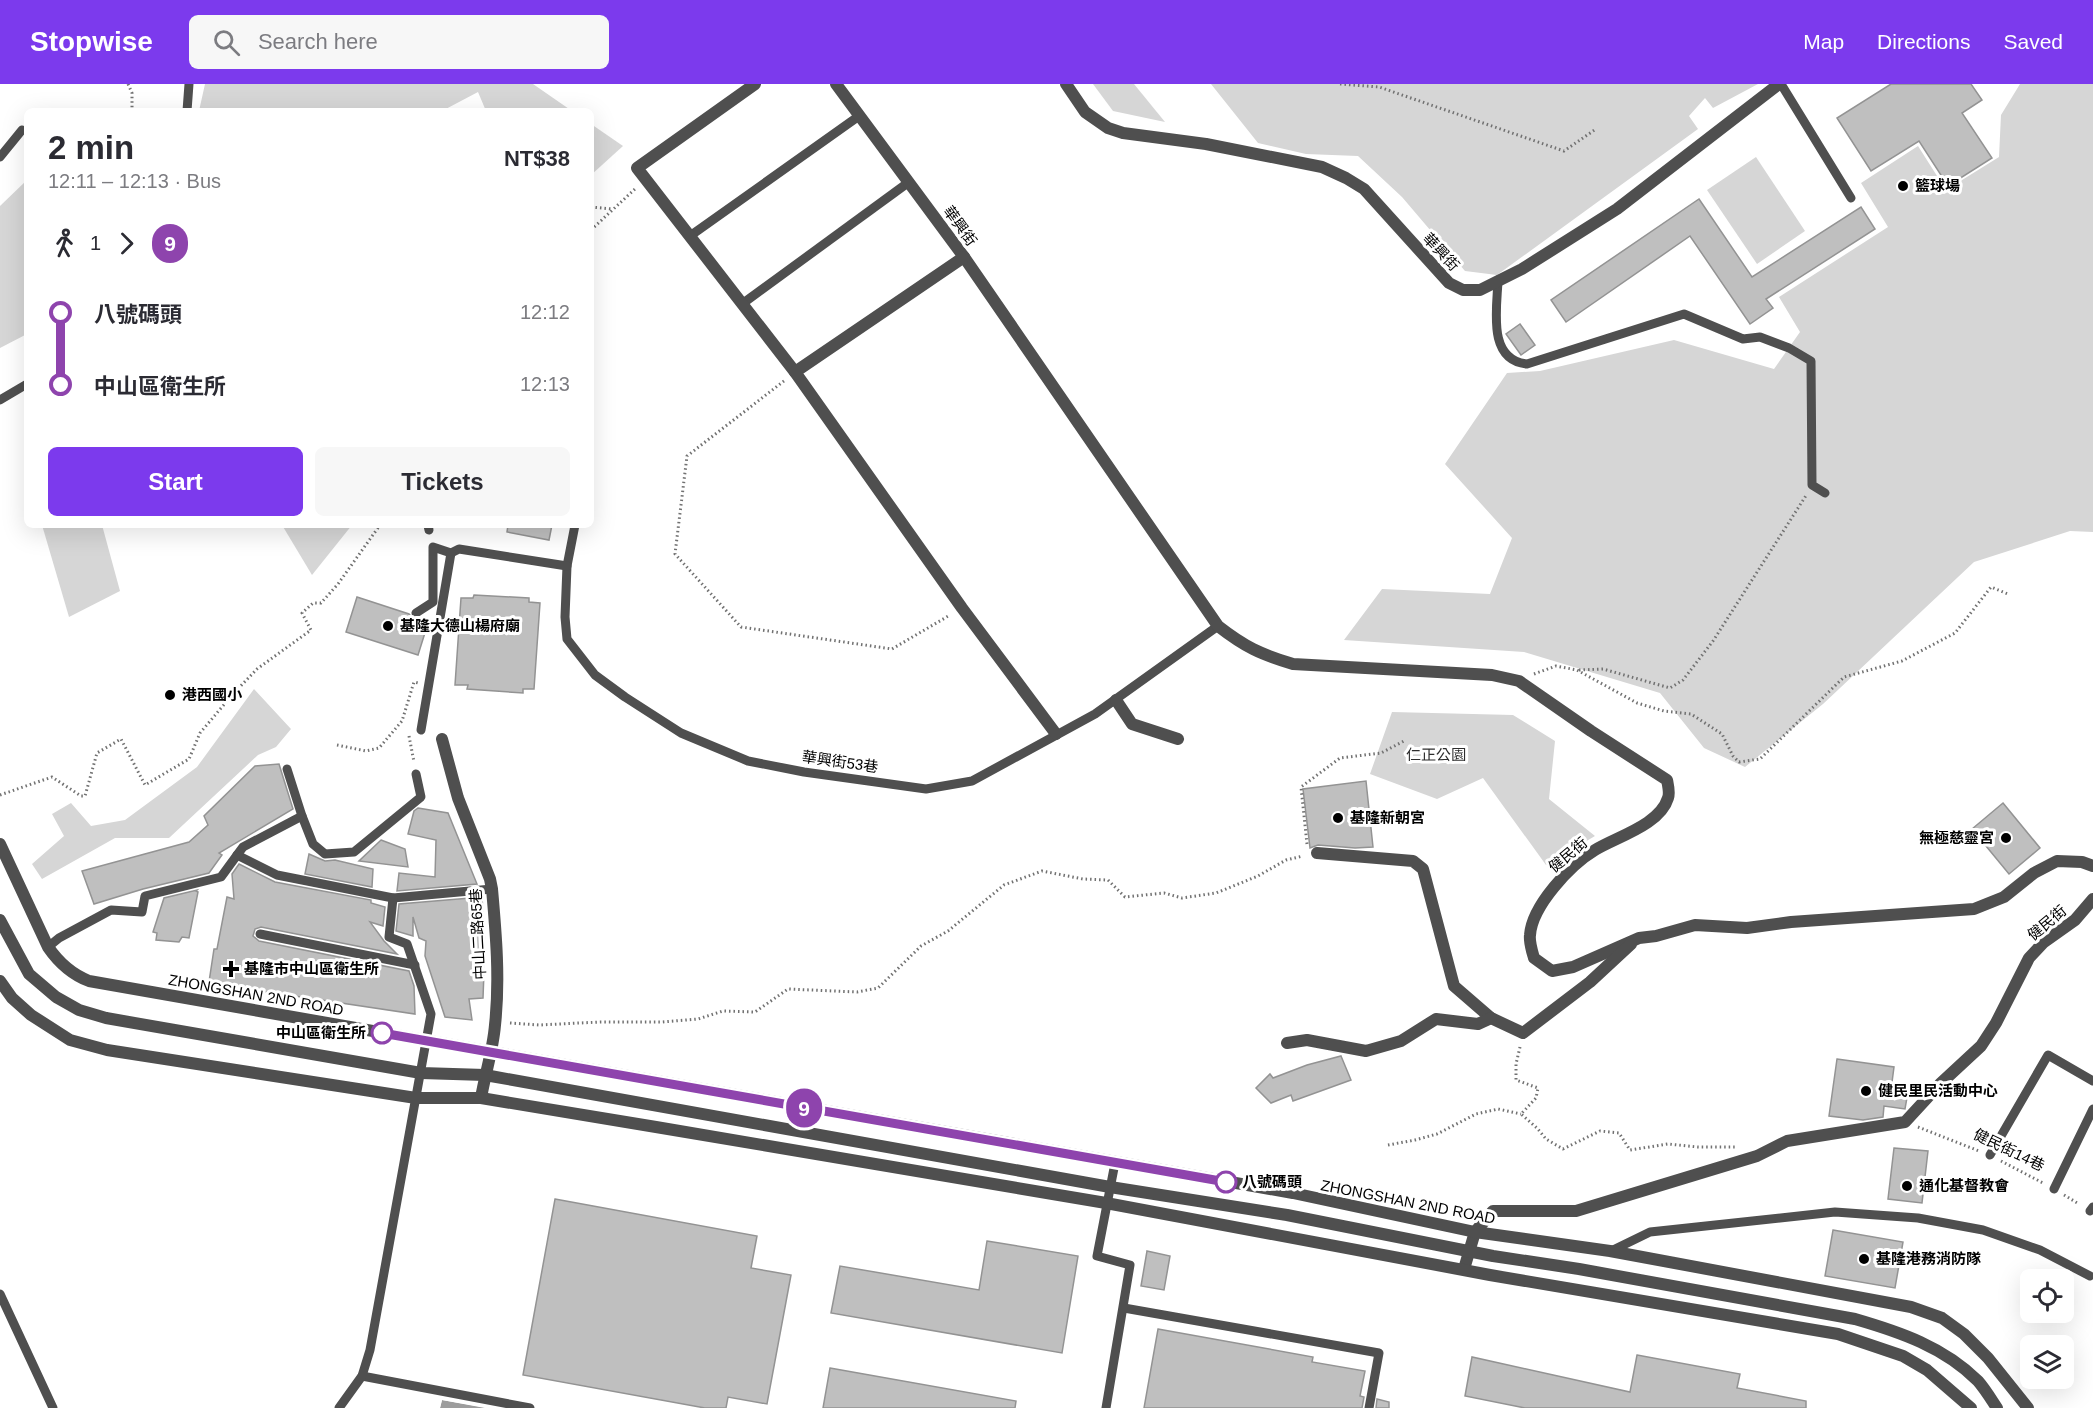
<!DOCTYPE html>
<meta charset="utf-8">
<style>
body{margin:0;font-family:Arial,"Noto Sans TC",sans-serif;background:#f7f7f7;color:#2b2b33;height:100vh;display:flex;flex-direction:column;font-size:22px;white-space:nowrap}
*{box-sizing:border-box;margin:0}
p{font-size:20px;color:#7c7c81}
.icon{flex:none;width:33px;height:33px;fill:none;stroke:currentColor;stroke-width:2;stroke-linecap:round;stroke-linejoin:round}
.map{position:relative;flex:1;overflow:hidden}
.sheet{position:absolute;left:24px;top:24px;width:570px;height:420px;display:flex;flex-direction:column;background:#fff;border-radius:9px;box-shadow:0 6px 24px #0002}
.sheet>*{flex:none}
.badge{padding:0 12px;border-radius:20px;font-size:21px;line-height:39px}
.buttons{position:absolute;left:2020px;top:1185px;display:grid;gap:12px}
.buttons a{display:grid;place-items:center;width:54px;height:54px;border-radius:9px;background:#fff;box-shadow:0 6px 24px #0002;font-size:30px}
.map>.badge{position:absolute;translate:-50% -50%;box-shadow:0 0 0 3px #fff}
.legs{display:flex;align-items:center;gap:9px;height:66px;padding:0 24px;font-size:20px}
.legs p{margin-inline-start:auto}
.overview{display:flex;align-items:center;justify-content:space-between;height:102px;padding:0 24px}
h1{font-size:33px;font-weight:700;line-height:45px}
.button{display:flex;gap:12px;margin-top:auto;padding:12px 24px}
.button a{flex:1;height:69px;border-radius:9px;background:#7c3aed;color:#fff;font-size:24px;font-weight:700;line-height:69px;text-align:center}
.button a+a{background:#f7f7f7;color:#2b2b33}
ul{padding:0 24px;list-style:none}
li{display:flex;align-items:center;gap:21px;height:72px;font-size:22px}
li i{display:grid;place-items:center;width:9px;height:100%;margin:0 8px;background:currentColor}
li i::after{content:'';width:15px;height:15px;margin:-8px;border:4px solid;border-radius:50%;background:#fff}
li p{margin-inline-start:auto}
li:first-child i{background:linear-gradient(#0000 50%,currentColor 0)}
li:last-child i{background:linear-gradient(currentColor 50%,#0000 0)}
header{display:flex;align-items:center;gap:36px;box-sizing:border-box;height:84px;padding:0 30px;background:#7c3aed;color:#fff}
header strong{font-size:28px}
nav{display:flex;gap:33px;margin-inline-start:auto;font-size:21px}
.search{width:420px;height:54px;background:#f7f7f7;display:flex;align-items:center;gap:15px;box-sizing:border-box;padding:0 21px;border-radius:9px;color:#7c7c81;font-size:22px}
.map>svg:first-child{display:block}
</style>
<header>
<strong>Stopwise</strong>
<div class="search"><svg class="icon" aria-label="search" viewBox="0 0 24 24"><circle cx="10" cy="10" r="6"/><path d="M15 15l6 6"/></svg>Search here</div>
<nav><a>Map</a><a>Directions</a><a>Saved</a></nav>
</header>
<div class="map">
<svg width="2093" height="1324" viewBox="0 0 2093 1324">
<rect width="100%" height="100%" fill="#fff"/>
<g fill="#d6d6d6">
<path d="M205,0H533L572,27H486L478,8L442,27H199Z"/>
<path d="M1093,0H1134L1165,38L1113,27Z"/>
<path d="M1211,0H1758L1713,24L1705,14L1689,32L1698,45L1497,191L1465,187L1402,113L1358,72L1306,70L1258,59Z"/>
<path d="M2020,0H2093V448L2070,447L1974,478L1823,620L1745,683L1704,664L1660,609L1524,568L1344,556L1382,505L1490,510L1512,454L1445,380L1507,289L1540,287L1674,256L1774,285L1800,248L1779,213L1888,143L1861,99L1918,62L1946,106L1999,73L2001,31Z"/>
<path d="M591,40L623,62L591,91Z"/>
<path d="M1756,73L1805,147L1757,180L1707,106Z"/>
<path d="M27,96V250L0,264V122Z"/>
<path d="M42,441H102L120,507L69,533Z"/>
<path d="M282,441H352L312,491Z"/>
<path d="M254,605L291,645L276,663L258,671L169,754H115L42,795L32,780L64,752L52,730L71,719L91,742L125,736L197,683Z"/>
<path d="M1392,628L1513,631L1555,657L1549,715L1595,752L1546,781L1483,694L1437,715L1370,690Z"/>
</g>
<path fill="#9d9d9d" d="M442,1316L485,1324H440Z"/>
<path fill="#fff" d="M442,1313L486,1321L488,1324L442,1316L440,1324H437L439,1315Z"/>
<g fill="#bfbfbf" stroke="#939393" stroke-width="1.5">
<path d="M1891,0H1971L1982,16L1962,29L1992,74L1948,102L1919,57L1871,87L1837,34Z"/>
<path d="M1699,115L1752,193L1861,123L1875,145L1766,215L1773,224L1750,240L1690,152L1566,238L1551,216Z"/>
<path d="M1520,240L1535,261L1521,271L1506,250Z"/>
<path d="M508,441H552L549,456L507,448Z"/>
<path d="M474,511L529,514V518L540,519L534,605H523V609L467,605L468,601H455L461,514H473Z"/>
<path d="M357,513L409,530L413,535L421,534L429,536L418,571L346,548Z"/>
<path d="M279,680L293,725L219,769L222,771L209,789L143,805L94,820L82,787L189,758L208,741L204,732L255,682Z"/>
<path d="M1366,697L1373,763L1355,764L1318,761L1310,764L1303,705Z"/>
<path d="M2003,719L2040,764L2009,790L1972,745Z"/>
<path d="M418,724L448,729L477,800L397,807L399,789L435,793L436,756L408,750L414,727Z"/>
<path d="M381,756L405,765L408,783L359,777Z"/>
<path d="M309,770L325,777L335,776L373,785L372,803L305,790Z"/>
<path d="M239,780L275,798L371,816V819L385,823L383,842L370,838L384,857L397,870L261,843L255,845L253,852L259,857L409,887L414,902L415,930L248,905L209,898L214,865H217L227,813L234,815L232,790Z"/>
<path d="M197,806L196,807L198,808L189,854L182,853L179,858L156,856L157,849L153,848L164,814Z"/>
<path d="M482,813L485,861L483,914L469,915L472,936L445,933L425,872L426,857L419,854L413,833V852L396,847L399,820Z"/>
<path d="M1341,972L1351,996L1293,1017L1291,1011L1271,1019L1256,1004L1270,990L1273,994L1307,981Z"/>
<path d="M1837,975L1894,983L1891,1006L1908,1008L1905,1025L1884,1022L1883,1033L1863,1036L1829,1032Z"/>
<path d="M1894,1064L1928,1067L1922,1119L1888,1115Z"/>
<path d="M555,1115L757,1152L751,1184L791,1191L767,1320L728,1313L726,1324H705L523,1291Z"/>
<path d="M1833,1146L1903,1158L1895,1204L1825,1192Z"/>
<path d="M987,1157L1078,1172L1062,1269L831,1229L840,1182L979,1206Z"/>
<path d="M1147,1167L1170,1172L1164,1206L1141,1202Z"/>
<path d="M1158,1245L1313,1273L1312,1278L1365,1287L1360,1312L1364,1313L1362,1324H1144Z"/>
<path d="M1637,1271L1740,1290L1737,1304L1806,1317V1324H1525L1465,1312L1472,1273L1630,1308Z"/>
<path d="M830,1284L1016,1317L1015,1324H823Z"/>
<path d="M1377,1315L1389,1318V1324H1376Z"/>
</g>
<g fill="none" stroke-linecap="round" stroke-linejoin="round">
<g stroke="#717171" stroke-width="3" stroke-dasharray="1.5 3" stroke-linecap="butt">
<path d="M128,0L132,9V27"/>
<path d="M1340,0L1379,3L1564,67L1596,45"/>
<path d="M591,123L612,125"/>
<path d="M591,146L636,104"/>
<path d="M784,297L687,372L675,470L741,543L892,565L950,531"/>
<path d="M1579,586L1603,585L1670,604L1683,596L1713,557L1807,410"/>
<path d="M1534,590L1556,582L1577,586L1637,619L1664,627L1691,630L1722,650L1733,672L1739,678L1760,675L1844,593L1902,577L1955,549L1991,503L2008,510"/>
<path d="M409,652L414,678"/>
<path d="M337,661L366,667L379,664L402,637L414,598L418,599"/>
<path d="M0,711L52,693L81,712H85L97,669L121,655L145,701L189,675L200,649L233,610L257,585L311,546L302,529L313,519H321L338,500L380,441"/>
<path d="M1307,760L1301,703L1340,674L1381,669L1404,657"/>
<path d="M510,939L539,941L600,938H662L698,935L723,927L755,928L788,905L857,908L878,904L921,862L948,847L1004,801L1042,787L1083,795L1108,796L1125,813L1164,809L1182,814L1216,809L1258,792L1286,776L1303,772"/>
<path d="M1520,963L1516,980V996L1538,1004L1536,1014L1521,1030L1537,1044L1546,1055L1563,1065L1600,1047L1619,1049L1630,1066L1668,1060L1698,1063H1735"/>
<path d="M1918,1043L1979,1067"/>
<path d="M1388,1061L1415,1056L1437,1050L1476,1030L1498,1025L1521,1030"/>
<path d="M2001,1077L2043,1099"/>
<path d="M2064,1111L2079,1120"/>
</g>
<g stroke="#4f4f4f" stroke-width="9">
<path d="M1781,0L1851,114"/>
<path d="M187,27L189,0"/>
<path d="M0,73L22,46"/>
<path d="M690,152L859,32"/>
<path d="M1498,196C1497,225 1487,276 1527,280L1684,230L1743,255L1760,253L1789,264L1811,277L1812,401L1825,409"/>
<path d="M742,220L909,98"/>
<path d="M0,316L27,300"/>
<path d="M428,441L429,446"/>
<path d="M575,441L567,482L565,533L567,555L595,591L625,613L681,649L748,677L804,688L926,705L972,697L1095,630L1218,542"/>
<path d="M416,529L433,518V463L451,469L459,465L567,482"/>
<path d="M421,646L451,469"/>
<path d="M287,685L302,732L313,760L325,770L354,768L421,713L416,690"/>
<path d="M237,771L277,791L393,814L492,805"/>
<path d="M260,850L415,881"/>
<path d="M48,863L59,854L111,826L142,828L145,812L221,793L243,763L302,732"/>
<path d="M1990,1071L2048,971L2093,997"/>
<path d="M2054,1105L2093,1025"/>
<path d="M2090,1127L2093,1123"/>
<path d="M1611,1167L1650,1148L1835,1128L1918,1134L1983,1146L2040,1166L2090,1192"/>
<path d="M0,1210L53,1324"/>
<path d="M1124,1224L1379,1269L1369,1324"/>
<path d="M362,1292L530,1324"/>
<path d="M339,1324L362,1292L370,1266L431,930L407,860L389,853L393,814"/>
<path d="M1106,1324L1130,1181L1097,1172L1115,1079"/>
</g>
<g stroke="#4f4f4f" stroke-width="12">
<path d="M755,0L637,84L795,288"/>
<path d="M836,0L964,173L1218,542C1245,563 1260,570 1293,580L1492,591L1519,597L1591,647L1667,696C1668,701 1670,709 1668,714C1660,741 1616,753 1595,766C1570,781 1532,822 1530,851C1529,858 1532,867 1534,874L1552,887L1573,883L1639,854L1656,852L1695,841L1747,844L1791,838L1974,825L2004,813L2034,789L2057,777L2082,778L2093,782"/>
<path d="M1066,0L1085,28L1108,44L1123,49L1206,60L1322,83L1346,94L1364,105L1449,199L1463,206H1480L1522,185L1617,125L1779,0"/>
<path d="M964,173L795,288L962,524L1056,650"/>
<path d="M1116,616L1132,640L1178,655"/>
<path d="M442,655L458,714L490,795L492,805C496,850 500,895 495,941C493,966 485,990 481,1014"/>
<path d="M1317,769L1413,777L1423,785L1454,902L1491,934L1523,949L1590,898L1631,860"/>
<path d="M1287,959L1307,956L1366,967L1401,957L1436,935L1478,940L1491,934"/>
<path d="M1464,1185L1475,1148L1493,1127H1576L1757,1072L1787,1057L1905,1038L1940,1000L1981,962L1996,939L2029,874L2044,858L2075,836L2093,815"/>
</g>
<g stroke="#4f4f4f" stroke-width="12">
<path d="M0,760L48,863C59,879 71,890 89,897L1293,1109L1475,1148L1610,1167L1911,1223L1942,1234L1964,1250L1988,1274L2028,1324"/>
<path d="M0,836L29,890L56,913L79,926L106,934L421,989L485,991L1110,1103L1287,1131L1493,1172L1579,1185L1855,1235C1900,1248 1944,1263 1978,1297C1985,1305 1991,1315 1997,1324"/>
<path d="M0,897L12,914L31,931L70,956L107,966L416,1014H481L656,1043L1106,1119L1490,1191L1838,1250L1903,1272L1927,1286L1971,1324"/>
</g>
</g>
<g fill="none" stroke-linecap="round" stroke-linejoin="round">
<g stroke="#fff" stroke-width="14">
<path id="line-1" d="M382,949L1226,1098"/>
</g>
<use href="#line-1" stroke="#8e44ad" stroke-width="9"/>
</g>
<g fill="#000" stroke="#fff" stroke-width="2">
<circle cx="1903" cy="102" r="6"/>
<circle cx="388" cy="542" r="6"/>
<circle cx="170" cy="611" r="6"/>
<circle cx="1338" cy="734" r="6"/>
<circle cx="2006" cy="754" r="6"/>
<path d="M228 876h6v6h6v6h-6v6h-6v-6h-6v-6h6z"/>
<circle cx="1866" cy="1007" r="6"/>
<circle cx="1907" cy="1102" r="6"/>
<circle cx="1864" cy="1175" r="6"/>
</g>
<g fill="#fff" stroke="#8e44ad" stroke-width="3">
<circle cx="382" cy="949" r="10"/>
<circle cx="1226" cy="1098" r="10"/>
</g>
<g text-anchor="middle" stroke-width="6" stroke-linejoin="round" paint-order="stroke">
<g font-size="15" font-weight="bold" fill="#000" stroke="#fff" text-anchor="start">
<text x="1915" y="107">籃球場</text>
<text x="400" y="547">基隆大德山楊府廟</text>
<text x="182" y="616">港西國小</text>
<text x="1350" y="739">基隆新朝宮</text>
<text x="1994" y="759" text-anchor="end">無極慈靈宮</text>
<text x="244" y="890">基隆市中山區衛生所</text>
<text x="1878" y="1012">健民里民活動中心</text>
<text x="1919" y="1107">通化基督教會</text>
<text x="1876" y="1180">基隆港務消防隊</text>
</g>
<g font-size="15" fill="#000" stroke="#fff">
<text transform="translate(960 142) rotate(54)" y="5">華興街</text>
<text transform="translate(1441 168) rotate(47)" y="5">華興街</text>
<text transform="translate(840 678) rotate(8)" y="5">華興街53巷</text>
<text transform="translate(1568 771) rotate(-40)" y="5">健民街</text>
<text transform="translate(2047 839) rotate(-40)" y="5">健民街</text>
<text transform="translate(478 850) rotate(-93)" y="5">中山二路65巷</text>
<text transform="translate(256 911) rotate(10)" y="5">ZHONGSHAN 2ND ROAD</text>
<text transform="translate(2009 1066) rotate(26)" y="5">健民街14巷</text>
<text transform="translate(1408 1118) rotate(11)" y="5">ZHONGSHAN 2ND ROAD</text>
</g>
<g font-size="15" fill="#2d2d2d" stroke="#fff">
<text x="1436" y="676">仁正公園</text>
</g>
<g font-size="15" font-weight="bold" fill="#000" stroke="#fff" text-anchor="end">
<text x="366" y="954">中山區衛生所</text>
<text x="1242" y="1103" text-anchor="start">八號碼頭</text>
</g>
</g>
</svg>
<div class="buttons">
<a><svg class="icon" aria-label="locate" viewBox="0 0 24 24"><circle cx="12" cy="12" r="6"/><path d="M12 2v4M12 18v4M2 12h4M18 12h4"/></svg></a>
<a><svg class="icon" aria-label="layers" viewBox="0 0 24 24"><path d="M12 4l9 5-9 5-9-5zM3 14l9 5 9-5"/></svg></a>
</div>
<b class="badge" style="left:804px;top:1024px;background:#8e44ad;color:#fff">9</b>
<section class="sheet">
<div class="overview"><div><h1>2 min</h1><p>12:11 – 12:13 · Bus</p></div><b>NT$38</b></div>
<div class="legs"><svg class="icon" aria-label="walk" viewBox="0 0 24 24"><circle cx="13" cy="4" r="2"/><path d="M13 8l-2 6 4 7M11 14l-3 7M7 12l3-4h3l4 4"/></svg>1<svg class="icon" aria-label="forward" viewBox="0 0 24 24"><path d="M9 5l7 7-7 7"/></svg><b class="badge" style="background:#8e44ad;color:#fff">9</b></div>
<ul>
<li><i style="color:#8e44ad"></i><b>八號碼頭</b><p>12:12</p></li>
<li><i style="color:#8e44ad"></i><b>中山區衛生所</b><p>12:13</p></li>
</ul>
<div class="button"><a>Start</a><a>Tickets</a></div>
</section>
</div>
